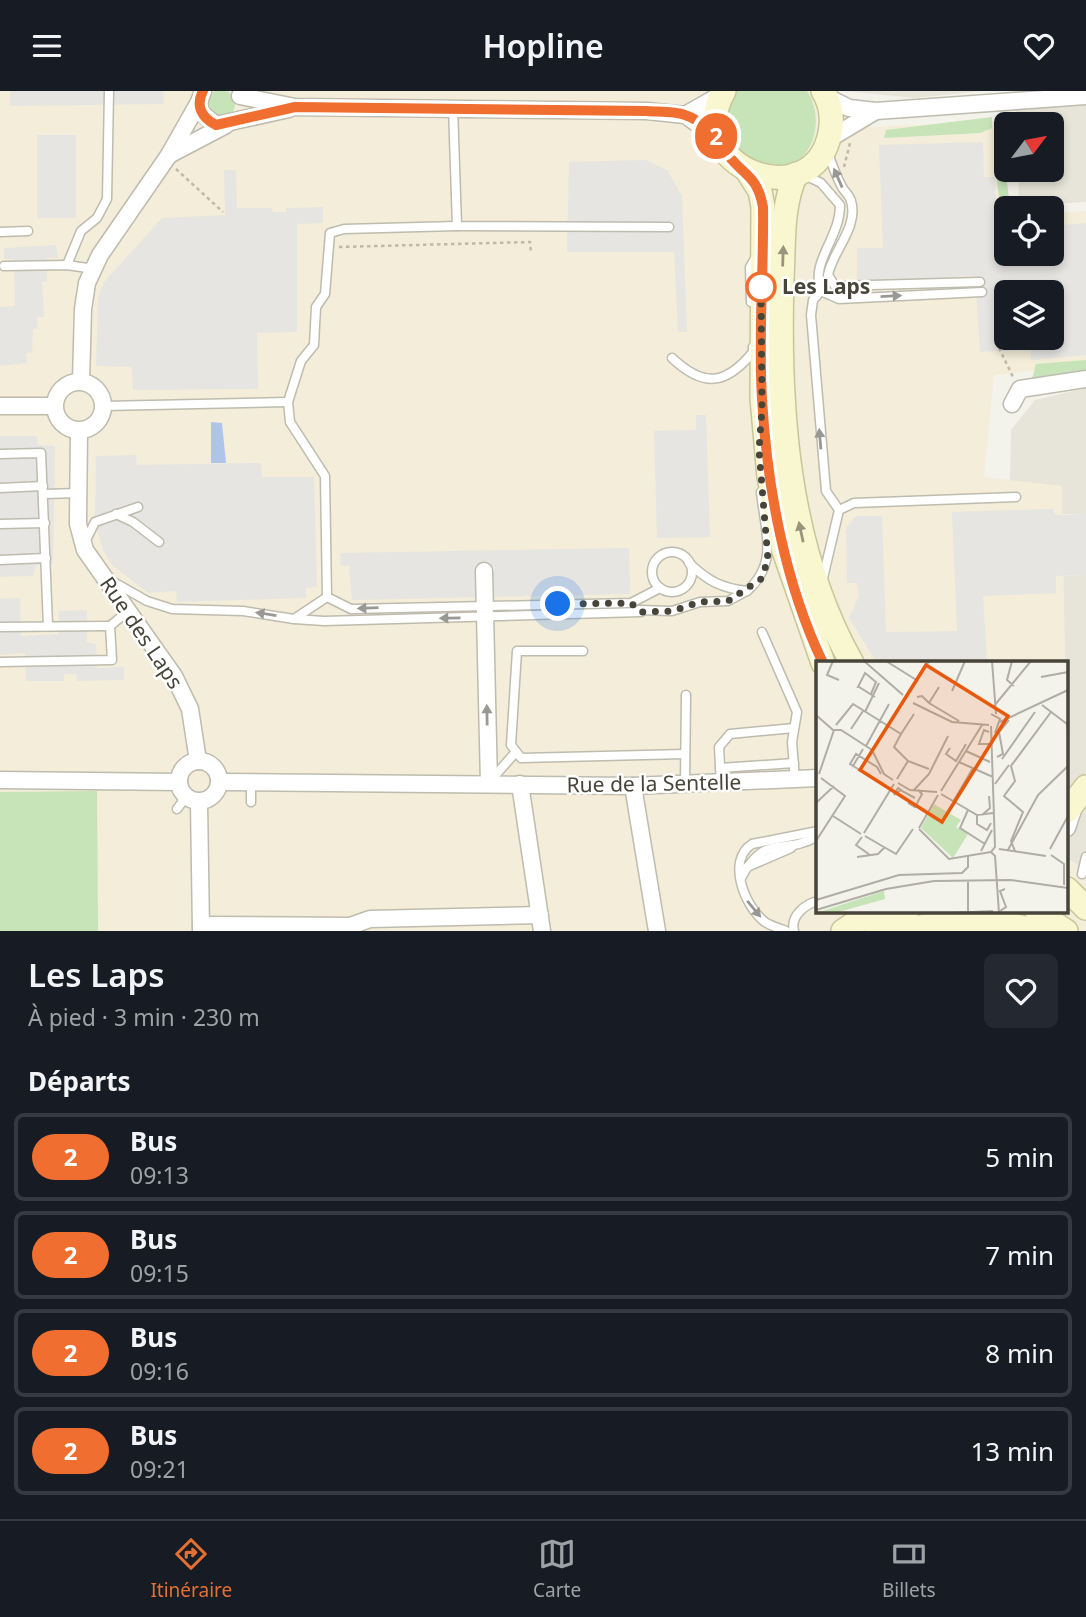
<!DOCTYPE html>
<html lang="fr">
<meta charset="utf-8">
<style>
body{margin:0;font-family:"Noto Sans",sans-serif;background:#242831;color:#f1f3f6;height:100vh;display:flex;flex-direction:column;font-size:26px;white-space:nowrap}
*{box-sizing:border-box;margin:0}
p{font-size:23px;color:#9ea1a6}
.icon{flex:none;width:38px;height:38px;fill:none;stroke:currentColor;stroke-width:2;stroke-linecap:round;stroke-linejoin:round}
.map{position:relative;height:840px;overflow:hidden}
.details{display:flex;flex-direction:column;background:#171b24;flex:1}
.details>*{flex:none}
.badge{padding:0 14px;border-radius:23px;font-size:24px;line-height:46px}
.needle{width:46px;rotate:58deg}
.tools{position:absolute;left:994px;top:21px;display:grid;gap:14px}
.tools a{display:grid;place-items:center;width:70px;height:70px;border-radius:10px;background:#171b24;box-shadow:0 4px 10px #0003;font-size:35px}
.you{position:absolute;width:35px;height:35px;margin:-18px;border:5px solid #fff;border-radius:50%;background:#1a73e8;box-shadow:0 0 0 10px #1a73e833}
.map>.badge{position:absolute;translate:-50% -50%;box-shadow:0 0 0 4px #fff}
h2{padding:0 28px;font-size:26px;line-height:63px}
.round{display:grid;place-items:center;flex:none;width:74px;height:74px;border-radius:10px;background:#242831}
.head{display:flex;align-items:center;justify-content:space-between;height:119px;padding:0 28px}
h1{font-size:33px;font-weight:600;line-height:52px}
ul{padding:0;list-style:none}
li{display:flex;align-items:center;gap:21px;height:88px;margin:0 14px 10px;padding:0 14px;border:4px solid #363941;border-radius:10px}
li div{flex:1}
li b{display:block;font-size:26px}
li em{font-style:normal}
li .badge{min-width:77px;font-weight:700;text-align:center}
header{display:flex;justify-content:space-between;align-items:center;height:91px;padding:0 28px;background:#171b24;font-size:32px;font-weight:600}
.dock{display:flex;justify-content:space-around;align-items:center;height:98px;border-top:2px solid #363941;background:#171b24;font-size:19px;color:#9ea1a6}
.dock a{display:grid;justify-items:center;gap:4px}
.dock .current{color:#e37032}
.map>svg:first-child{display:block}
</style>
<header><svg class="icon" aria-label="menu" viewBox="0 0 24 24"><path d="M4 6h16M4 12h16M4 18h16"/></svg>Hopline<svg class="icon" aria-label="heart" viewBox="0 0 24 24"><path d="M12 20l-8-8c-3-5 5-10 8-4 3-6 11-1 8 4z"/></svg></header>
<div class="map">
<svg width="1086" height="840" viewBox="0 0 1086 840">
<rect width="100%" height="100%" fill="#f4f3eb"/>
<g fill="#e7e5d9">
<path d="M844,0H984L914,7Z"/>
<path d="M1016,0H1086V111L1019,115L1018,79H1052V33H1016Z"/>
<path d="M1086,297V423H1062L1061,395L1010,390L1011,339L1035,309Z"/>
<path d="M1086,484V780L1069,768L1063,485Z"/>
</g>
<path fill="#f3edd9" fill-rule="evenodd" d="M0,0H826L869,36L996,31L1007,117L1006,163H1052V123L1086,120V274L994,284L984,386L1062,395L1065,572H818V821H1067V663L1069,768L1086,780V840H0ZM1006,201H1052V247H1006Z"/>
<g fill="#c7e3b8">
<circle cx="221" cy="13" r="14"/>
<path d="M736,0H807C826,28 814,79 772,76C732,73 716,31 736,0Z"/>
<path d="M992,26V37L980,42L884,47L886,39Z"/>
<path d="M1003,57L1010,117H1006V133L1001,124L994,65Z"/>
<path d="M1086,269V285L1031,292L1036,273Z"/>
<path d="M97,700L98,840H0V701Z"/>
</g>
<g fill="#e6e5e2" fill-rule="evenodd">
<path d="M10,0H163L164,13L10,15Z"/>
<rect x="37" y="44" width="39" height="83"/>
<path d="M983,51L984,86H995L996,153L1006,152V163H1052V135L1086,132V264L1031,269V258L980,261L975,185L857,190V157H883L879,54ZM1006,201H1052V247H1006Z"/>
<path d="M646,69L667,79L682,105L687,241H678L674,161H567L569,71Z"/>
<path d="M224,79H236L237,117H272L273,121H286V117L323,116V132L297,133V241L257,242L258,298L133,299L132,276L96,275L98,206L104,191L162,127L225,124Z"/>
<path d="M56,154L58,167H47V191H42L44,226H37L38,238L33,237L32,261L26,262L27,272L0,275V216L15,215L14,168H4V157Z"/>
<path d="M696,324H706L710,446L657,447L654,340L696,339Z"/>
<path d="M0,345H37L38,354L55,355L53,473L36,474L33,485L0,486Z"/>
<path d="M136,364L137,374L261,372L262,386H314L317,496L306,497V507L177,511L176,500L148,502L112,474L103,459L95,431L96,365Z"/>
<path d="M1053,418L1055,424L1086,423V484L1056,485V502L983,505L987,572H877L849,527L859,505L857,492H847L846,437L856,425H882L886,541L957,540L952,421Z"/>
<path d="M629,457L630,503L352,509L349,475H341L340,462Z"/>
<path d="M20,507L21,545L59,543V520L87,519V551L96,553L97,577L124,576V589L77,590L76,583H64V590H26L25,562L0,564V508Z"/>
</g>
<path fill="#aec5e9" d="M211,331L222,332L226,372H211Z"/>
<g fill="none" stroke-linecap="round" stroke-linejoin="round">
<g stroke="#bebcae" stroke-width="11">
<g id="lane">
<path d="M453,16L457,135L669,136"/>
<path d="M827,59C831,71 836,85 842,96C844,100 850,105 851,110C859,136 832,161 828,184L835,195L980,191"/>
<path d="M803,83L821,92L840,114C840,148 810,170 821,200L839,208L982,201"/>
<path d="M0,141L28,140"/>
<path d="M67,174L81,140L97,127L107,108L109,0"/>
<path d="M4,175L67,174L94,178"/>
<path d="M821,200L813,209L811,224L826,400L839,419L823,487"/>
<path d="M751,211L750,176L756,166"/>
<path d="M672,267C704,297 726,294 753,261V256"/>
<path d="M104,315L288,311"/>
<path d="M0,363L41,362L48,535"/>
<path d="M0,397L43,395"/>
<path d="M44,403L79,402"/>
<path d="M839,419L854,412L1016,406"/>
<path d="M116,423L133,431L159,451"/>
<path d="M0,433L45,432"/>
<path d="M86,449L95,431L138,416"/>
<circle cx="672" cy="481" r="20"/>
<path d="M0,469L46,467"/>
<path d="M689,472C708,490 721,497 747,500C779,472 765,440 761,401"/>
<path d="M110,489L147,510L172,518L243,520L294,528L327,506"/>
<path d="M327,506L325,385L290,331L288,311L301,270L314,254L316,216L325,203L330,142L344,138L457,135"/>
<path d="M327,506L351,518L631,512L660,497"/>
<path d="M639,519L672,520L700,511L728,510L747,500"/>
<path d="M294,528L324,530L641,521"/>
<path d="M0,536L110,535"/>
<path d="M762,541L797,621L792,651L795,689"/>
<path d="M583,560H517L511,654L521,667L685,663"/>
<path d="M0,571L112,569L110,535L127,521"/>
<path d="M720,677L794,672"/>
<path d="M491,689L515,662"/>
<path d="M251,692V711"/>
<path d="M685,693L686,604"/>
<path d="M721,693L719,656L730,643L794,637"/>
<path d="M177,718L186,706"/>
<path d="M747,776L791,757"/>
<path d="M1082,783L1086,766"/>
<path d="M741,787C766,740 782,766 818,745"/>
<path d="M786,840C779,837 771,835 765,831C745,816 726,770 752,753L818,740"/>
<path d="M794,840C790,825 805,813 818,810"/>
</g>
</g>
<g stroke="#bebcae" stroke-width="19">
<g id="street">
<path d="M203,0L199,11L200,21L216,34L289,18"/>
<path d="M240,5L295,16L647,20L685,24L719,48"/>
<path d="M827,6L849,17L876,20L1086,5"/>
<path d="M685,24L722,3"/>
<path d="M829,48L874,21"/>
<path d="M169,64L226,34"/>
<path d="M81,290L83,218L87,192L100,164L169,64L199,11"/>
<circle cx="79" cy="315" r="24"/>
<path d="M1012,313L1020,298L1086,288"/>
<path d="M0,315H54"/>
<path d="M79,340L78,433L85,459L174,585L190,618L198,670"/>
<path d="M484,480L489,693"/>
<circle cx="199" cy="690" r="20"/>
<path d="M0,689L179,691"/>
<path d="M220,691L633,695L818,687"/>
<path d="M520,693L542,840"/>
<path d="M633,695L657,840"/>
<path d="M199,711L201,840"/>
<path d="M1067,737L1076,710"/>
<path d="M201,834L350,835L370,828L540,824"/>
</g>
</g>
<g stroke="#c8c59b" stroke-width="26">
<g id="secondary">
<path d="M724,0C680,77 813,127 830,42C833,27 831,13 823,0"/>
<path d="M748,81L760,100L763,116L762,307L769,386L784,460L823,572"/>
<path d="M796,83C781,116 784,153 782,188C778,318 787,457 852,572"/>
<path d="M1067,720L1086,696"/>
<path d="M1067,798L1086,817"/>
<path d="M1037,821L1066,840"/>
<path d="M843,840L871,821"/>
<path d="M876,840L907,821"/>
<path d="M907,840C949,826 992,826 1035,840"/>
</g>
</g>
<g stroke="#bfbaa1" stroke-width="2.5" stroke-dasharray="3.5 3.5" stroke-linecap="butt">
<path d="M844,76L850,52"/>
<path d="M176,78L223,121"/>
<path d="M339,156L530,151L531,162"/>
<path d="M999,257L1013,286"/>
</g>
<use href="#lane" stroke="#fff" stroke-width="8"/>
<use href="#street" stroke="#fff" stroke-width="16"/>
<use href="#secondary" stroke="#f9f7cf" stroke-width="23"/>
</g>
<defs><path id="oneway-solid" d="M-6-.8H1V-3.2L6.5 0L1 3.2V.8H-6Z" transform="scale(1.75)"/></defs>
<g fill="#9a9892">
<use href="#oneway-solid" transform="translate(838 87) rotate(-114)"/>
<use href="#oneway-solid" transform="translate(891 205) rotate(-3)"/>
<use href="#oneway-solid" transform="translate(820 348) rotate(-95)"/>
<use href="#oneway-solid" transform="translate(368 517) rotate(178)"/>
<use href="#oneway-solid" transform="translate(266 523) rotate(-171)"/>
<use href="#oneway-solid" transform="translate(450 527) rotate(179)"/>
<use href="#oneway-solid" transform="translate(487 624) rotate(-91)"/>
<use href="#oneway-solid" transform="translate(754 818) rotate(50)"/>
</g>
<g fill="#97957c">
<use href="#oneway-solid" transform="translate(783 165) rotate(-88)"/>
<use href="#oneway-solid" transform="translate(801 441) rotate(-102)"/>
</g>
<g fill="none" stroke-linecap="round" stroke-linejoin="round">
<g stroke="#fff" stroke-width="16">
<path id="line" d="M203,0C195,15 202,27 216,34L295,16L647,20C659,21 674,20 685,24C706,31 716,48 728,64C745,86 757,84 763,116C764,180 758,244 762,308C767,396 785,493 823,572"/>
</g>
<use href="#line" stroke="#f06e30" stroke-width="10"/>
<path stroke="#474439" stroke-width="7" stroke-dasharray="0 12.6" d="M558,513L631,512L641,521L672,520L700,511L728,510L761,488L768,469L759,359L762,318L761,196"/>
</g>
<circle fill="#fff" stroke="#f06e30" stroke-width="3.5" cx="761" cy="196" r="14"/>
<g text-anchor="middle" stroke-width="5" stroke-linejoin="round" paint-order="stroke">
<g font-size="21" font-weight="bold" fill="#474439" stroke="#fff" text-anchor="start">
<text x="782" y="203">Les Laps</text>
</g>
<g font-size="21" fill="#474439" stroke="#fff">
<text transform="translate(141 542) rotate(56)" y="7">Rue des Laps</text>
<text transform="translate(654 693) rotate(-1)" y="7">Rue de la Sentelle</text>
</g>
</g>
<g transform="translate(816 570)">
<rect width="252" height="252" fill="#f4f3eb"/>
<path d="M118,143L145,159L140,166L152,173L137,197L105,167ZM68,230L69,238L19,252H0Z" fill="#c7e3b8"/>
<path fill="none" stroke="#afada4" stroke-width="2" d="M17,0L11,14L23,19M48,0L87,34M70,0L102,20M176,0L180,53M196,0L191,19L198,25M225,16L252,11M95,29L113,0M136,30L149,0M55,33L60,21L49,12L42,26H43L59,36M101,36L106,35L113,42L123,26M97,42L136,61L173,64M113,42L143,60M226,44L251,63L252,70M178,45L215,0M49,51L63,22M175,53L184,58L179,72M0,54L17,69H25L56,89M184,61L252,29M20,64L37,43L85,73L98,53M175,65L179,186L175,191L179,195L183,252M35,68L47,50M173,71L168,69L163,83H176M85,73L78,86L92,100L113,108M50,85L73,43M59,86L88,39M134,87L130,93L140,100L150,83M150,90L174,101M57,91L68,113L77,119M181,96L187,93L183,71L193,59M186,98L219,51M143,101L177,116M37,105L34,103L40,93L61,106L65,113M44,109L37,105L47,88M3,113L18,69M81,118L92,100M82,122L94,129L121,131M179,123L193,104M85,129L78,134L82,127L85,129L86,130L99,137M98,129L113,113L132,75M125,130L166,64M125,133L161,154L177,152M137,141L157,107M0,142L18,125M92,142L99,146L106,133L102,129M152,149L144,167L169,183M161,154V163L171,169L175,162M166,154L174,147L173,135M17,155L45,173M103,167L122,134M103,168L133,198L175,191M48,172L78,123M49,175L80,193L97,168M46,176L40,184L54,194M0,180L29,135L5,117M183,188L230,195M234,188L252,155M192,189L222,134L252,105M165,190L176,169M199,190L195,180L207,151L188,135L199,120L195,105L235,51M235,194L248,203V224M41,196L62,193L68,187M152,220V250M0,239L83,214L146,212L152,206V195M0,249L70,228L118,220L195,219L252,227M184,250L190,246L184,230L189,228M136,252L177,250"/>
<path fill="#e8590c" fill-opacity="0.15" stroke="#e8590c" stroke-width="3.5" d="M110,4L192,55L126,161L44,109Z"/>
<rect width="252" height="252" fill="none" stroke="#474439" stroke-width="3.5"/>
</g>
</svg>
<div class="tools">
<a><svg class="needle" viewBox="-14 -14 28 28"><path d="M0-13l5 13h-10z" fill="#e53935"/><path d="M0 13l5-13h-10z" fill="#9ea1a6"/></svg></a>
<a><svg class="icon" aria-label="locate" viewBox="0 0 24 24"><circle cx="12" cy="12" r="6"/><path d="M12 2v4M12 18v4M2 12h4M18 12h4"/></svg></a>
<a><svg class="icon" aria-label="layers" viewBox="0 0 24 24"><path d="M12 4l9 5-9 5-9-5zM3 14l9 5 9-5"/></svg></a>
</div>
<div class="you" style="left:558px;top:513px"></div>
<b class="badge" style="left:716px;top:45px;background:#f06e30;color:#fff">2</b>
</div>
<section class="details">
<div class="head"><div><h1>Les Laps</h1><p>À pied · 3 min · 230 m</p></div><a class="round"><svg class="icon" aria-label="heart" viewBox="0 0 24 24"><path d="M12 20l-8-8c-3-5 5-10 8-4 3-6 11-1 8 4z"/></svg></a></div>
<h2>Départs</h2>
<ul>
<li><span class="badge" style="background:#f06e30;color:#fff">2</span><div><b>Bus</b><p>09:13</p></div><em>5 min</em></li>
<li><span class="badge" style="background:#f06e30;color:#fff">2</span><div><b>Bus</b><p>09:15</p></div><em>7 min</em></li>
<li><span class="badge" style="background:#f06e30;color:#fff">2</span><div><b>Bus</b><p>09:16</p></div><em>8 min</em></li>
<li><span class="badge" style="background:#f06e30;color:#fff">2</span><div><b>Bus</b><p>09:21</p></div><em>13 min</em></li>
</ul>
</section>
<nav class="dock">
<a class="current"><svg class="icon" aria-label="directions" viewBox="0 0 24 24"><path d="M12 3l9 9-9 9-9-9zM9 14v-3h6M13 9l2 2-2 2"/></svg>Itinéraire</a>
<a><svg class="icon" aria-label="map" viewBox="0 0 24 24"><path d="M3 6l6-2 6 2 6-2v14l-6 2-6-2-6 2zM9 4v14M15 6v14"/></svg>Carte</a>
<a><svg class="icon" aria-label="tickets" viewBox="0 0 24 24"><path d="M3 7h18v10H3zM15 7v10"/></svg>Billets</a>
</nav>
